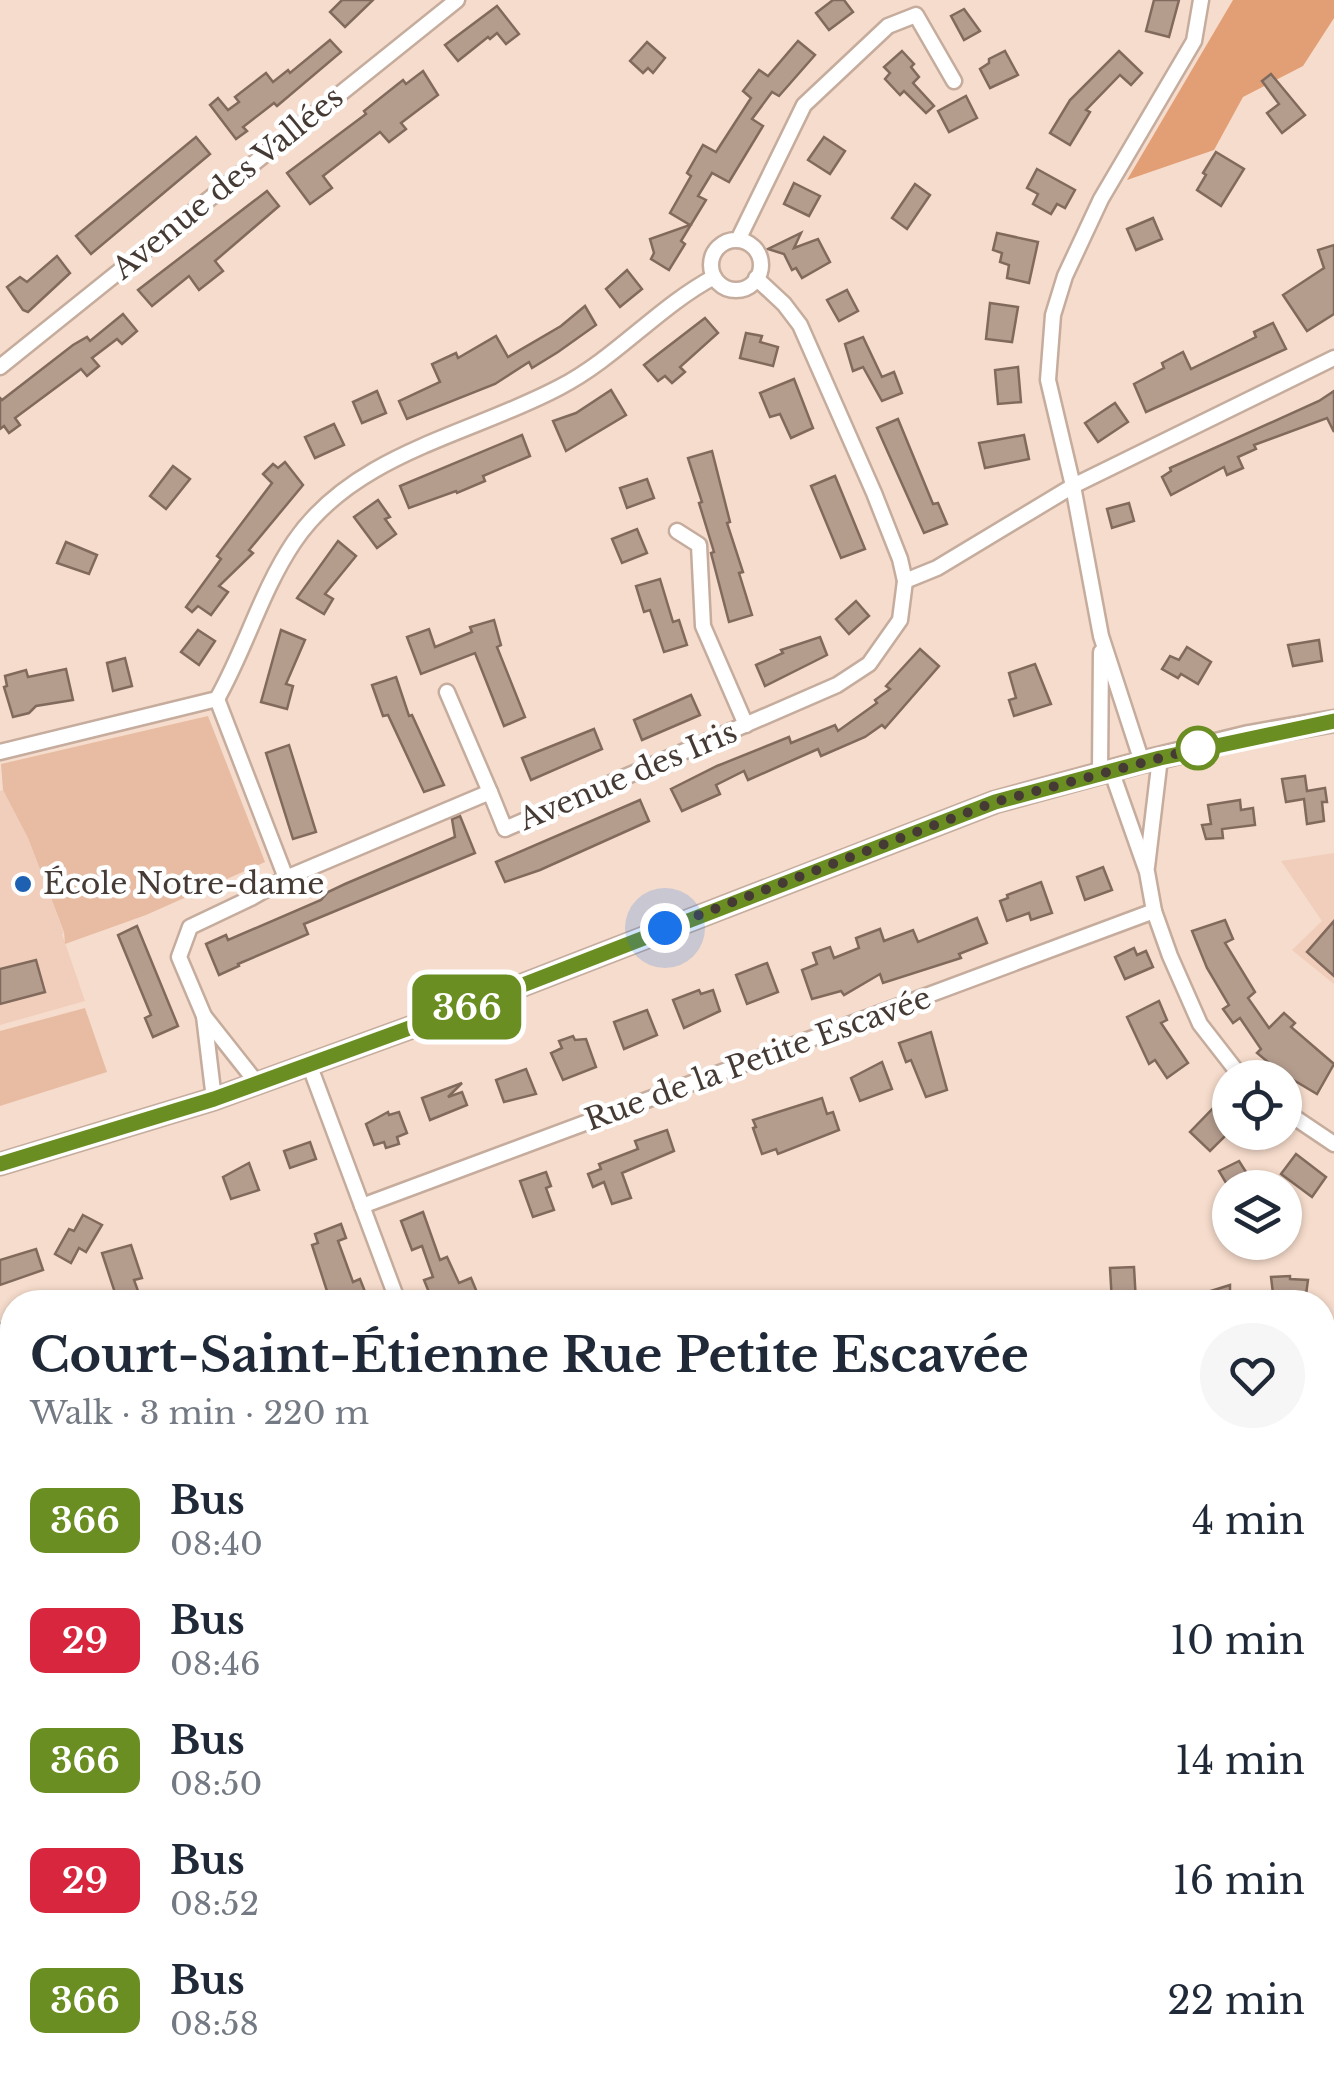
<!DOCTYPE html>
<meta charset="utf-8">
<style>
body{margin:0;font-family:"Libre Baskerville",serif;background:#f6f6f7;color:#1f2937;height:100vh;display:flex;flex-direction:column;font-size:38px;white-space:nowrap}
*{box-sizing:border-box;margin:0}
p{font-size:32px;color:#747a83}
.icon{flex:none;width:55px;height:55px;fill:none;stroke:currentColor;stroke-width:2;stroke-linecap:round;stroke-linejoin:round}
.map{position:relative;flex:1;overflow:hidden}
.side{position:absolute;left:0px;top:1290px;width:1335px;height:792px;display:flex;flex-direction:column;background:#fff;border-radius:40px 40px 0 0;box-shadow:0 2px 8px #0004}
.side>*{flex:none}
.badge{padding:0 20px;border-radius:15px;font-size:35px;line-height:65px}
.buttons{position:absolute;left:1212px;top:1060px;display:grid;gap:20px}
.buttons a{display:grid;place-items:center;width:90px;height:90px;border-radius:50%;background:#fff;box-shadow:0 2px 8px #0004;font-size:50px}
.you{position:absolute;width:50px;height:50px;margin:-25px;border:8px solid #fff;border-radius:50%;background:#1a73e8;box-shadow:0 0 0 15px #1a73e833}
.map>.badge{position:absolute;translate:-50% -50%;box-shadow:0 0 0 5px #fff}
.round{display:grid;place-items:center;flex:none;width:105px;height:105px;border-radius:52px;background:#f6f6f7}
.overview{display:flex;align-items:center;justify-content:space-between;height:170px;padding:0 30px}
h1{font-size:48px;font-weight:800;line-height:75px}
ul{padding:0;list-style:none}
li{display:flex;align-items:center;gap:30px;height:120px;padding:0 30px}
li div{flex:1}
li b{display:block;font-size:38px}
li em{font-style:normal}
li .badge{min-width:110px;font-weight:700;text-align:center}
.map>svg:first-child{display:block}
</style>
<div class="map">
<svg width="1334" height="2082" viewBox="0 0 1334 2082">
<rect width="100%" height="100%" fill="#f6dccc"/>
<g fill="#f0cebb">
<path d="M3,790L28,838L64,933L62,934L85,1001L0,1025V791Z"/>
<path d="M1334,853V984L1292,950L1322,921L1281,861Z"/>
</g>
<g fill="#e7bca2">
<path d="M208,716L265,862L146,915L65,944L64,932L28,838L3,790L1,764Z"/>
<path d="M85,1008L107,1072L0,1106V1031Z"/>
<path d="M1334,1452V1693L1323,1697L1322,1453Z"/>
</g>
<g fill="#e29e74">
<path d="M1233,0H1334V18L1303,66L1243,97L1214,150L1127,180Z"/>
<path d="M1334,1693V2082H293L311,2070H1322V1697Z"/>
</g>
<g fill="#b59d8e" stroke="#816a5c" stroke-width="2.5">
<path d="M342,0H373L345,27L330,12Z"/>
<path d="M833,0H844L853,12L829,30L816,13Z"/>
<path d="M1154,0H1179L1169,37L1146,31Z"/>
<path d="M497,6L519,34L506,44L497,33L490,39L488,37L458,61L445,45Z"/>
<path d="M964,9L980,31L964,40L951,16Z"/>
<path d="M330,40L341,52L277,106L274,103L243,127L247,131L236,139L210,105L218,98L228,110L239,102L235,97L266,73L273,82L288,70L290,73Z"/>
<path d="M798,41L815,55L779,96L772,92L752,119L763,126L729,182L712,173L698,196L706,200L681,241L685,244L669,270L651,259L654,253L650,239L690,225L670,213L691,176L687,173L703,145L716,152L751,98L743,91L759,70L768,76Z"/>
<path d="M647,42L665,58L653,73L648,68L643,73L630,61Z"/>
<path d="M902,51L914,64L911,67L919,77L913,83L934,106L926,113L904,91L900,95L885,79L890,73L884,67Z"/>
<path d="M1005,51L1018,75L990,88L980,69L989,63V59Z"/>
<path d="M1119,51L1142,73L1131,85L1120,75L1086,110L1090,112L1070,145L1050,133L1070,100Z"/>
<path d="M423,71L438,95L401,123L406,129L389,142L380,132L323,176L332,188L310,204L287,173L366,114L364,111L403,80L406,84Z"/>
<path d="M1271,74L1305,115L1282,133L1267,113L1279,104L1262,81Z"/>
<path d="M966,96L977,118L949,132L938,111Z"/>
<path d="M196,137L210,154L91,254L76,236Z"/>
<path d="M824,137L845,151L830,174L808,160Z"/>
<path d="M1216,152L1244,169L1221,206L1197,190L1206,175L1203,173Z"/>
<path d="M1037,169L1075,190L1065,208L1057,204L1051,214L1033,204L1038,194L1027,188Z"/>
<path d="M794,183L820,196L809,216L784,204Z"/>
<path d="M915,184L930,195L907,229L892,218Z"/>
<path d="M267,191L279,206L215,261L223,271L199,290L189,276L152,306L138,290Z"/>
<path d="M1153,218L1162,239L1136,250L1127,229Z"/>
<path d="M801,233L794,248L818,239L830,262L802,278L796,268L792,270L784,254L768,249Z"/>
<path d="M997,233L1038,242L1029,283L1007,278L1009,265L1000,262L1002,253L993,250Z"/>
<path d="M1334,245V314L1307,331L1283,295L1324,268L1318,250Z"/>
<path d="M57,256L70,273L28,312L23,310L7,287L20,277L27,282Z"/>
<path d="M627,270L642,289L620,307L606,289Z"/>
<path d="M847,290L858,311L839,321L827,300Z"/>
<path d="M990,303L1018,307L1012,342L986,339Z"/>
<path d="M585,306L596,325L558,352L532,368L529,362L495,384L407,419L399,401L440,382L432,364L456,353L458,358L496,336L508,357L561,326Z"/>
<path d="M123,314L137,331L122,344L117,339L92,358L99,366L87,376L81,369L15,418L20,425L9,433L4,426L0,429V398L2,400L73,345L87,337L90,341Z"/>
<path d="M705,318L718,333L680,367L685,372L672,383L665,376L658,381L644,365Z"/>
<path d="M1273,323L1286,349L1146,412L1134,384L1164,368L1162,363L1183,352L1191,369L1256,337L1254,332Z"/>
<path d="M746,333L762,336L760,342L778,347L773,366L740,358Z"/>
<path d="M863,337L882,377L894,372L902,393L882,401L863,367L853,371L845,344Z"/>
<path d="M1018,367L1021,402L998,404L995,370Z"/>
<path d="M794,379L813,428L791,438L780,414L770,417L760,393Z"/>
<path d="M611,390L626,415L566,451L553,421L576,413Z"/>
<path d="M377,391L386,413L362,423L353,402Z"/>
<path d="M1334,391V432L1327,418L1254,445L1256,449L1238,457L1243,468L1227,475L1224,467L1171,495L1162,477L1171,471L1170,468L1319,401Z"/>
<path d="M1115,403L1128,422L1098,442L1085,423Z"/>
<path d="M898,419L933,504L938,503L947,524L924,533L877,428Z"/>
<path d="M334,424L344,445L315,458L305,437Z"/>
<path d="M522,435L530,456L483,476L485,481L457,493L456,491L409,508L400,486Z"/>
<path d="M1024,435L1029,459L985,468L979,443Z"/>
<path d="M712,451L730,522L727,523L743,572L739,573L752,615L729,622L711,553L714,552L699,503L702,502L688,458Z"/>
<path d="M285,462L303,485L249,550L253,553L219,586L228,592L211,615L198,606L192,612L186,607L221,559L217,556L272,483L263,474L273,464L278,468Z"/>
<path d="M173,466L190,479L166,509L150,496Z"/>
<path d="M835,476L865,549L841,558L811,486Z"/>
<path d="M647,479L654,498L627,508L620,488Z"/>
<path d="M378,500L390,517L385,519L396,534L377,548L354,517Z"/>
<path d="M1129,503L1134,521L1112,528L1107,509Z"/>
<path d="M637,529L647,553L622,563L612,539Z"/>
<path d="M338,541L356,556L325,594L333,599L324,614L297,598Z"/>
<path d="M66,542L97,555L89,574L57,563Z"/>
<path d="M660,579L673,622L679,620L687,645L664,652L650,610L644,612L636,586Z"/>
<path d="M856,601L869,616L849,634L836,619Z"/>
<path d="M494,620L501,645L497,647L525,717L504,726L475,653L421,674L407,637L429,629L435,647L472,632L470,627Z"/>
<path d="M198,630L215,641L199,665L181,652Z"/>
<path d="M281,630L305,640L286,684L293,686L287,709L261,702Z"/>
<path d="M820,637L827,655L765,686L756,665L783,653L781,650Z"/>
<path d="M1319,640L1322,661L1293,666L1288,645Z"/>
<path d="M1187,647L1211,662L1198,684L1181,674L1178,678L1162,669L1170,656L1179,660Z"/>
<path d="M920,649L939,666L885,728L882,725L865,737L821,756L818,749L748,780L744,771L716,785L720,794L682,811L671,789L717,766L789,737L791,743L835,725L838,731L877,703L875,700L890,689L886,686Z"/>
<path d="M125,658L132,686L113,691L107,663Z"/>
<path d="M1035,664L1051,704L1014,716L1009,700L1016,698L1009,673Z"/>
<path d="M66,669L73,700L36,706L29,713L13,717L4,687L7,686L5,676L26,670L28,677Z"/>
<path d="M396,677L409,716L412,715L444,785L424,792L388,715L383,716L372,685Z"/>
<path d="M691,695L700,715L642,740L634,720Z"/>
<path d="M594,729L602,749L531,780L522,758Z"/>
<path d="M289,745L316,832L293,839L266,753Z"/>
<path d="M1305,776L1307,791L1325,788L1327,802H1322L1324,821L1307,824L1304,799L1286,802L1282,779Z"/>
<path d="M640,800L649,821L540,870L505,882L496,862Z"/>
<path d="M1240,800L1241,810L1253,808L1255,825L1222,829L1223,838L1206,839L1202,825L1211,824L1208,805Z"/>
<path d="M460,816L475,853L304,924L308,934L238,964L239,966L219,975L206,944L226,935L228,940L321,900L328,892L345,884L455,837L452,819Z"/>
<path d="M1103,867L1112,890L1085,900L1077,877Z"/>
<path d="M1041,882L1052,913L1031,920L1029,913L1007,921L1000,901L1008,898L1007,895Z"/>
<path d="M977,918L987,943L959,954L961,958L883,983L880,974L844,995L841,991L812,999L802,970L817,964L813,953L830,947L834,958L859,948L856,938L880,929L884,941L913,930L918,942Z"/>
<path d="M1225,920L1233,939L1225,943L1255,992L1248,998L1269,1028L1284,1013L1295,1023L1291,1027L1334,1064L1317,1094L1280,1072L1257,1053L1261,1049L1240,1018L1233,1023L1223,1009L1229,1005L1207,968L1192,931Z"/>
<path d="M1334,921V976L1307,952Z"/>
<path d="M137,926L178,1026L153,1037L145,1018L151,1015L118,935Z"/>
<path d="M1134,948L1137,955L1146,951L1153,967L1125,979L1115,957Z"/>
<path d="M36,960L45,992L0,1004V969Z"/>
<path d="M767,963L778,992L747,1004L736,975Z"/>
<path d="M699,990L701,994L713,990L720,1011L684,1028L673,1000Z"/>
<path d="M1159,1001L1167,1020L1161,1023L1188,1063L1167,1078L1155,1060L1149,1064L1127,1017Z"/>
<path d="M647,1010L657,1035L624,1049L614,1022Z"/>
<path d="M931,1032L947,1090L926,1097L911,1060L906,1062L899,1043Z"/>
<path d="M573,1036L575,1040L586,1039L596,1067L563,1080L551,1053L562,1048L559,1041Z"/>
<path d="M882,1062L892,1089L860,1101L851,1078Z"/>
<path d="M526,1069L536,1094L504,1102L496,1080Z"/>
<path d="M462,1083L448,1097L462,1092L467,1105L430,1120L422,1098Z"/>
<path d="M822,1098L827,1114L833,1112L839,1130L778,1154L776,1149L762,1154L753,1128L756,1127L753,1120Z"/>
<path d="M1222,1099L1230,1106V1136L1227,1134L1210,1151L1190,1132Z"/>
<path d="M388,1112L389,1115L399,1112L407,1133L397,1137L399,1144L386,1148L384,1142L374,1145L366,1124Z"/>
<path d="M667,1130L674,1151L622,1173L631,1198L612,1204L604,1182L593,1187L588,1174L601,1169L599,1164L638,1149L635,1141Z"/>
<path d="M310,1142L316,1159L290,1168L284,1151Z"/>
<path d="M1296,1154L1326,1177L1312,1197L1281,1174Z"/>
<path d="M1239,1161L1253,1183L1245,1188H1229L1219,1171Z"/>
<path d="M249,1163L259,1190L231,1199L223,1177Z"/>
<path d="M546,1172L551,1186L546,1188L554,1210L533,1217L520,1181Z"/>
<path d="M423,1212L440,1260L447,1257L459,1283L471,1278L481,1302H433L424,1280L433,1277L422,1246L412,1250L401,1221Z"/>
<path d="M83,1215L102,1225L86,1252L79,1248L71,1263L55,1254L69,1229L74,1231Z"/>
<path d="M341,1224L346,1238L338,1241L353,1282L360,1279L369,1302H301L327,1291L312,1245L318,1243L315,1234Z"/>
<path d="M131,1245L142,1278L134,1280L142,1302H118L102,1253Z"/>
<path d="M36,1249L43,1270L0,1285V1260Z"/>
<path d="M1134,1267L1136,1302H1112L1110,1268Z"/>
<path d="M1290,1276V1279L1308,1280L1305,1302H1274L1271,1277Z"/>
<path d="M1230,1285V1302H1185V1299Z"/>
</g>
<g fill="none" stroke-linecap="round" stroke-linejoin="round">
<g stroke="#c5ac9d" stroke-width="12">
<path id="lane" d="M0,1455L12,1459"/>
</g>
<g stroke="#c5ac9d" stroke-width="19">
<g id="street">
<path d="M738,240L804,105L888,26L916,15L954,81"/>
<circle cx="736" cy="265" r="25"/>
<path d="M0,367L457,0"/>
<path d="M677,531L699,545L703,626L746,725"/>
<path d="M905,581L937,568L1073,486L1334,358"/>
<path d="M447,692L490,792"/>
<path d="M217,699L286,878"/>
<path d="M0,752L217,699C246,648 261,591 294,542C354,453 470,435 560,387C616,358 658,307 714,277"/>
<path d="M1142,762L1101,636L1073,486L1048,380L1053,315L1065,276L1101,199L1194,41L1201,0"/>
<path d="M1111,770L1147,872L1154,911L1170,956L1200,1024L1242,1078"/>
<path d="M1100,773L1101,652"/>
<path d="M1147,867L1160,758"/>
<path d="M204,1016L214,1099"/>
<path d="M309,1064L398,1302"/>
<path d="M257,1083L204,1016L179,957L190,927L251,898L286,878L490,792L505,829L837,685L869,664L900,620L905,581L900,559L874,493L800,325L784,304L756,278"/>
<path d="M1285,1111L1334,1144"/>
<path d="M362,1206L1154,911"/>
<path d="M0,1332L12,1328"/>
<path d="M1322,1343L1334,1344"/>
</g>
</g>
<g stroke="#c5ac9d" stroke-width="25">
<path id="secondary" d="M0,1164L214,1099L448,1014L995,802L1142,762L1249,736L1334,721"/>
</g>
<use href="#lane" stroke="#fff" stroke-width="8"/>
<use href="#street" stroke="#fff" stroke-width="14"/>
<use href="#secondary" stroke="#fff" stroke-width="20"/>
</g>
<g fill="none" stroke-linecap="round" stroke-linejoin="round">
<g stroke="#fff" stroke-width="22">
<path id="line" d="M0,1164L214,1099L448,1014L995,802L1160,758L1334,721"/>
</g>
<use href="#line" stroke="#6b8e23" stroke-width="15"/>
<path stroke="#453a34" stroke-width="10" stroke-dasharray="0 18" d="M665,928L995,802L1198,748"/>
</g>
<circle fill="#fff" stroke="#6b8e23" stroke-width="5" cx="1198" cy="748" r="20"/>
<circle fill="#1e60b1" stroke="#fff" stroke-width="4" cx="23" cy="884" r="10"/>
<g text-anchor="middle" stroke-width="9" stroke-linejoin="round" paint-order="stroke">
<g font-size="30" fill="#453a34" stroke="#fff">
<text transform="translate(228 183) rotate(-39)" y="10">Avenue des Vallées</text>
<text transform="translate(628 776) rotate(-23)" y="10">Avenue des Iris</text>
<text transform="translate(758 1059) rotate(-20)" y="10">Rue de la Petite Escavée</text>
</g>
<g font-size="30" fill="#453a34" stroke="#fff" text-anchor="start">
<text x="43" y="894">École Notre-dame</text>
</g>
</g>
</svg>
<div class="buttons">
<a><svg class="icon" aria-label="locate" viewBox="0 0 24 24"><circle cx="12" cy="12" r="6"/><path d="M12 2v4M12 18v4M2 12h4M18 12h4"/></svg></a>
<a><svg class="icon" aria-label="layers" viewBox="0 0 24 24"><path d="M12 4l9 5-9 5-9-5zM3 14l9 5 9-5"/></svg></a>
</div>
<div class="you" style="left:665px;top:928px"></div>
<b class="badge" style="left:467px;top:1007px;background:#6b8e23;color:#fff">366</b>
<section class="side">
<div class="overview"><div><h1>Court-Saint-Étienne Rue Petite Escavée</h1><p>Walk · 3 min · 220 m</p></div><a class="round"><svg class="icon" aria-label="heart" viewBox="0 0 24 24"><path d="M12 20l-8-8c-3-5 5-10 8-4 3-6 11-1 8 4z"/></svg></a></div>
<ul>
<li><span class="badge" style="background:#6b8e23;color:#fff">366</span><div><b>Bus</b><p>08:40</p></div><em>4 min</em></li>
<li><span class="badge" style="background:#d7263d;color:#fff">29</span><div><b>Bus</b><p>08:46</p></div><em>10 min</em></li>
<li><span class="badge" style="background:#6b8e23;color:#fff">366</span><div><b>Bus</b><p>08:50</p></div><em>14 min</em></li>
<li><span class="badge" style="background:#d7263d;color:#fff">29</span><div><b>Bus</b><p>08:52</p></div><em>16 min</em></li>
<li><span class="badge" style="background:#6b8e23;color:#fff">366</span><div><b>Bus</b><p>08:58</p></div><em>22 min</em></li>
</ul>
</section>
</div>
